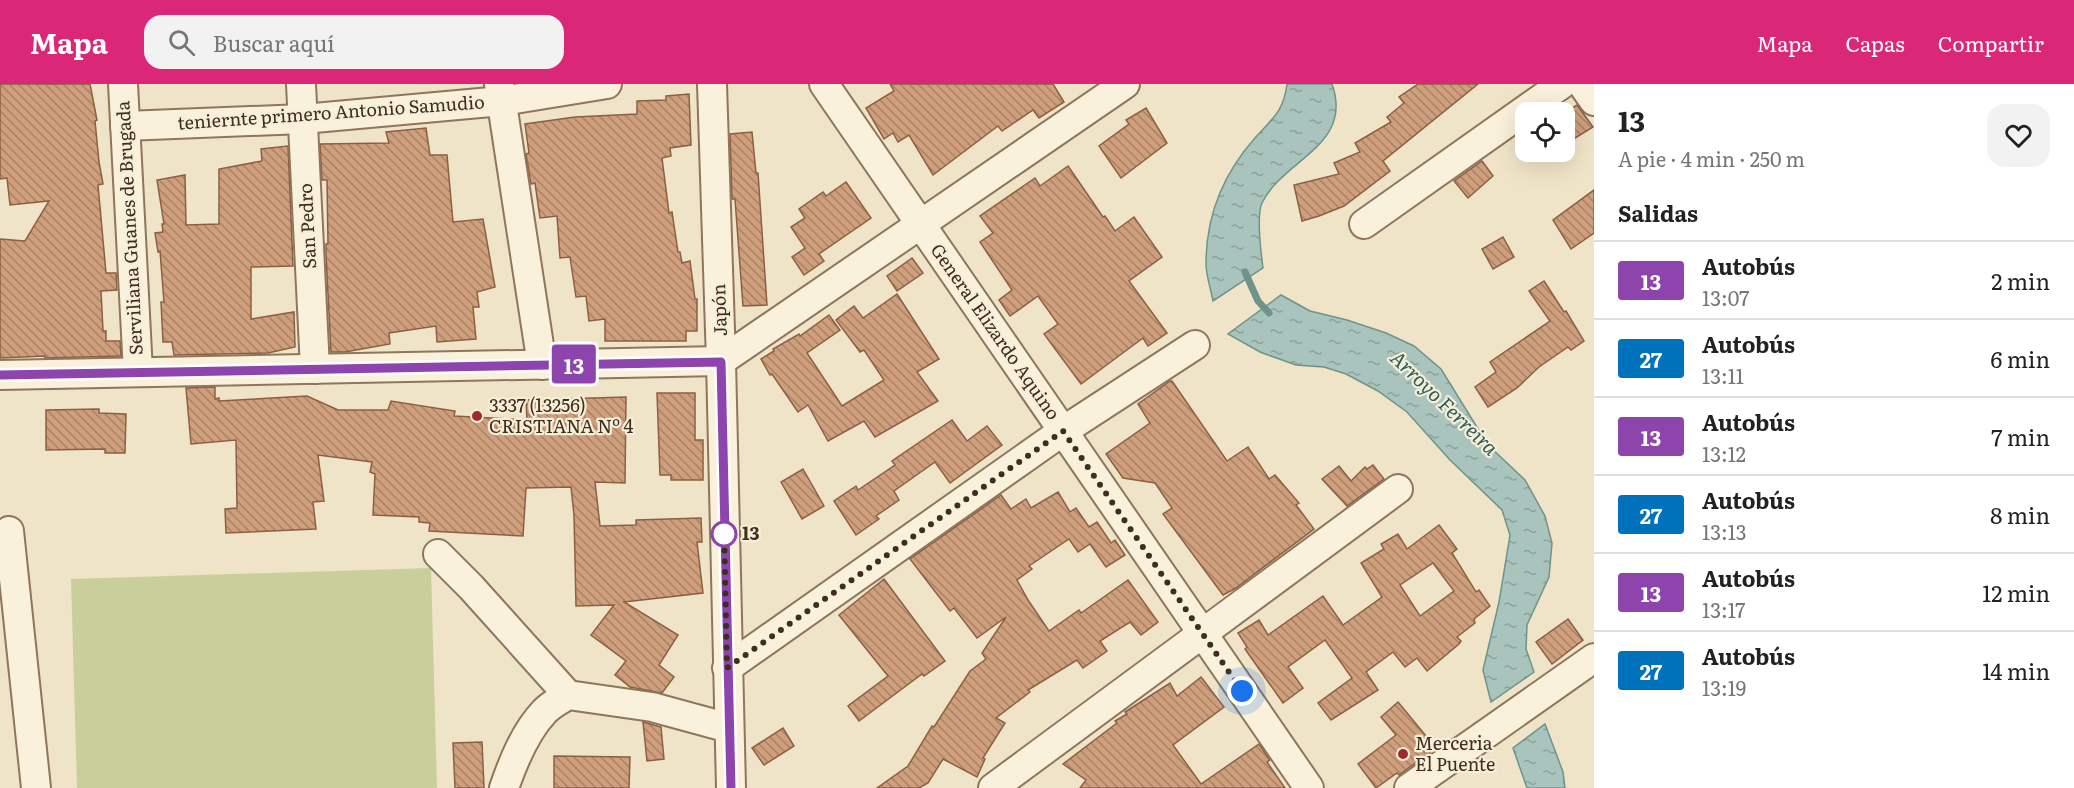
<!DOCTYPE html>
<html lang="es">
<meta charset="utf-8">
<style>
body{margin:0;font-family:Literata,serif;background:#f2f2f2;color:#222;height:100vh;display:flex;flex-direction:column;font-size:22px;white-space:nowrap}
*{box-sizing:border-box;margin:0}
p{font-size:20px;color:#767676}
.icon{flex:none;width:33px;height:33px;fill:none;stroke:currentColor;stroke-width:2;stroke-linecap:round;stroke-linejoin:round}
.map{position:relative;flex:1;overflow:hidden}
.side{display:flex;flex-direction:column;background:#fff;width:480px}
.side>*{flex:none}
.badge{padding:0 12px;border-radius:4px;font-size:21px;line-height:39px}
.controls{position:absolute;left:1515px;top:18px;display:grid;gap:12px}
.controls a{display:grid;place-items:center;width:60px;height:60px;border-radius:12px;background:#fff;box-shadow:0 6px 24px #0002;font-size:30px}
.you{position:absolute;width:30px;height:30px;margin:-15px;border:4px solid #fff;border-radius:50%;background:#1a73e8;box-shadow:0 0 0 9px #1a73e833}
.map>.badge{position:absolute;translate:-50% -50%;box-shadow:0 0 0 3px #fff}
h2{padding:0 24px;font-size:22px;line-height:54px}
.round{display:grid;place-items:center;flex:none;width:63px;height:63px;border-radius:18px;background:#f2f2f2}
.summary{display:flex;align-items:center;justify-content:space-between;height:102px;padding:0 24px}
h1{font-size:28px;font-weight:700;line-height:45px}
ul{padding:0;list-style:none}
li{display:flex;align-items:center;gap:18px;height:78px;padding:0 24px;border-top:2px solid #e0e0e0}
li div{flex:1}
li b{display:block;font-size:22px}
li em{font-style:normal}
li .badge{min-width:66px;font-weight:700;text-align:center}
header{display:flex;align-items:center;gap:36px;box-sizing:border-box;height:84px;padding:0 30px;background:#db2777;color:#fff}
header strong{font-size:28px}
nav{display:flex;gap:33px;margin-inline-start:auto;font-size:21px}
.search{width:420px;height:54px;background:#f2f2f2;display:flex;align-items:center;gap:15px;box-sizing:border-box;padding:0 21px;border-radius:18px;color:#767676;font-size:22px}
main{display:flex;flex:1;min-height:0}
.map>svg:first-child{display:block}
</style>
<header>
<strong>Mapa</strong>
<div class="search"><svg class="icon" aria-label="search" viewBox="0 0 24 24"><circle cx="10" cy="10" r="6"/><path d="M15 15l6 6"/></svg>Buscar aquí</div>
<nav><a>Mapa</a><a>Capas</a><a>Compartir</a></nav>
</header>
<main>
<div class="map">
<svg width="1594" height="704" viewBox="0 0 1594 704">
<defs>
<pattern id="water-ripples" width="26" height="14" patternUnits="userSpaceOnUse" patternTransform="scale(1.5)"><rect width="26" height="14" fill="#a9c4bc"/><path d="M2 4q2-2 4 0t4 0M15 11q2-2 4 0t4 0" fill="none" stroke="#8ba098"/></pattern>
<pattern id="building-back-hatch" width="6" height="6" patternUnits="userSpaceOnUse" patternTransform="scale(1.5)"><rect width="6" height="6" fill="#cf9f7d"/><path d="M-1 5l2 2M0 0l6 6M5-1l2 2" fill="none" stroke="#a98266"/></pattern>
</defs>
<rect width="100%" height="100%" fill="#f0e4c8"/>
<path fill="#c9cf9b" d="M431,484L437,704H77L71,495Z"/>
<g fill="url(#water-ripples)" stroke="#6f938a" stroke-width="1.5">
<path d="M1287,0H1332C1354,62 1283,75 1262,119C1256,132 1261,169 1263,184L1213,217C1211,205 1206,192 1206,180C1206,132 1223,90 1255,54C1272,35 1284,27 1287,0Z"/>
<path d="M1281,211L1310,227L1347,236L1386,249L1414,262L1441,285L1488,361L1525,396L1545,432L1552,459L1549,493L1527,541L1526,565L1534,588L1491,618L1483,586L1499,518L1510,451L1502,426L1450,376L1407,328L1378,307L1346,290L1324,283L1296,281L1260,268L1228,250Z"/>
<path d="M1545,640L1563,688L1565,704H1527L1513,664Z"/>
</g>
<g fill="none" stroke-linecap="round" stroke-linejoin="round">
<path stroke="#6f938a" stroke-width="7" d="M1245,188L1258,217L1269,229"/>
</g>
<g fill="url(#building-back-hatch)" stroke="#8d5f41" stroke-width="1.5" fill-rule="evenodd">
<path d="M0,0H90L97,36L95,37L99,78L103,100L98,101L106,189H116L117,206L101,207L103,247H106V257H120L121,272L45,274V272L0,274V155L25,157L49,117L10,121L7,94L0,95Z"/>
<path d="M890,0H1053L1064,18L1039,34L1033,26L1002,47L998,42L933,91L909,51L898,58L893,49L884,55L866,24L894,7Z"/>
<path d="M1418,0H1478L1383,77L1390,87L1344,122L1319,132L1302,137L1294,101L1339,90L1334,79L1360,68L1355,59L1391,38L1387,33L1404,19L1399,13Z"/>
<path d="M689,10L691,61L670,64L671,72L662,74L669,129L672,128L678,168H680L682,179L690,177L695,215H697V247H686V257H605V235L589,237L586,212L576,213L570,173L560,174L557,132L540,134L535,99L531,100L526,70L529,69L525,40L575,33L637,30V17L666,16V12Z"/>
<path d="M1577,21L1593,43L1564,61V29Z"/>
<path d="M1146,24L1167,59L1121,94L1099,62L1129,40L1126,36Z"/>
<path d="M426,44L430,71H447L453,138L483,135L495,203L477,208L479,223H473L476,255L437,258L436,242L389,249L390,260L345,268H331L326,171V160H328L327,96H322L320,60L389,59L386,48Z"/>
<path d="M752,48L756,89H758L767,221L743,222L735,115H732L730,50Z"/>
<path d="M288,62L293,182L251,183V235L294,228L295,263L268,269L174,271L172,258H163L161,218H164L160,167L158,168L155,149L163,148L162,140H164L157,96L185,91L186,141L219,140V85L262,77L261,65Z"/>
<path d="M1482,77L1493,92L1468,114L1454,97Z"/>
<path d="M1068,82L1103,133L1105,132L1115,147L1134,133L1162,173L1129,197L1167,249L1148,262L1143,254L1081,300L1044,250L1058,240L1038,212L1010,232L999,216L1012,206L980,158L993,149L980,132L1035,94L1040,102Z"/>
<path d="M846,98L871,134L819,170L824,177L804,191L792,173L805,164L791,143L805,134L799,125L823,108L826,112Z"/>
<path d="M1594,106V149L1571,165L1553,136Z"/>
<path d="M1503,153L1514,173L1493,185L1482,165Z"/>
<path d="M912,174L923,189L897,207L887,192Z"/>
<path d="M1544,197L1564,228L1566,227L1584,257L1571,266L1568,263L1539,283L1517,304L1488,323L1475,303L1496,288L1490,278L1550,237L1529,207Z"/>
<path d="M897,210L939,275L917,288L938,317L875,353L864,337L828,357L808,321L798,328L772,290L770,291L761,275L774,267L773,265L799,250L800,252L829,231L840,246L807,269L842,322L884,296L864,266L860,268L836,236L854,222L863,234Z"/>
<path d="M1170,297H1172L1227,377L1248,363L1269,395L1275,391L1299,419L1296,421L1314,445L1236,504L1223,511L1163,430L1172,424L1155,399L1123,394L1106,370L1150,339L1138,320Z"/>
<path d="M215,303V315L219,314V317L307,312L338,326H388L391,317L455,327L454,332L527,336L526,316L626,313L625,399L595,398L600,442L636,441V436L701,434L702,458H697L703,509L624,518L678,551L659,581L674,593L662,609L630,603L615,591L626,577L591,551L614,521L576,522L574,431L571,403L526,404L523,452L429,447L430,439L419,438V433L373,431L375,390L370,388L372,378L318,371L324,417L313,418L316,445L226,449L225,425L237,424L236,356L191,360L186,304Z"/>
<path d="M657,309H695V356H703V396H671V391H660Z"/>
<path d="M99,325V329L126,330L125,369H105V365L46,366V326Z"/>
<path d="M952,336L967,357L987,342L1002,361L950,399L935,378L894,407L899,416L876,432L879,435L856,451L834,417L856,402L858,406L895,381L892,377Z"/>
<path d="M1373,381L1384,395L1347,422L1322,395L1339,382L1351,397L1365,383L1367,385Z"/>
<path d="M803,385L824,422L802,435L781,398Z"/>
<path d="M1058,408L1070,428L1076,424L1089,443L1097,438L1111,459L1115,456L1125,471L1106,483L1090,460L1078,468L1069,455L1029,482L1032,485L1017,496L1028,516L1049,547L1079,526L1081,529L1128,496L1158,538L1141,551L1130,538L1100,557L1107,567L1083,584L1077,576L1028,606L1030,608L996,634L1005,639L983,674L985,675L977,693L943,675L928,699L919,704H877L908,682L932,642L934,643L970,587L986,575L982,569L1006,533L977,554L954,524L950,527L910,475L1001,411L1011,425L1026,415L1031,424Z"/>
<path d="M1439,441L1457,465L1452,469L1476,508L1479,506L1490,522L1474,535L1475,539L1457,553L1461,557L1459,560L1427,587L1417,574L1405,583L1393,568L1366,588L1378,606L1331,636L1318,619L1352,594L1325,556L1288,583L1303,604L1283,619L1245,565L1247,563L1238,549L1259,536L1268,551L1323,512L1343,541L1382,513L1361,479L1384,465L1381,460L1398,450L1407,465ZM1433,479L1454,507L1420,532L1400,501Z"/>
<path d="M884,495L945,577L924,592L922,590L859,637L848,622L888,592L839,531Z"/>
<path d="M1568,535L1583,556L1552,580L1536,558Z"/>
<path d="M1201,593L1224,623L1173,661L1201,700L1259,660L1270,676L1267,678L1285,704H1080L1086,696L1063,680L1117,639L1115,637L1127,630L1125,628L1170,599L1177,612Z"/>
<path d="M1398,618L1436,664L1399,691L1397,689L1376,704L1358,680L1396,651L1381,633Z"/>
<path d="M643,638L661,643L664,675L647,677Z"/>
<path d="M783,644L794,662L764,681L752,664Z"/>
<path d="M482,658L484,704H455L453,659Z"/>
<path d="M554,672L630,673L629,704H554Z"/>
</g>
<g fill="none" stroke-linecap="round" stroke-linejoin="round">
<g stroke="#8d765c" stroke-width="32">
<g id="minor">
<path d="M123,0L138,288"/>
<path d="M301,0L315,285"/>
<path d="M499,0L542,281"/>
<path d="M712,0L721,277L731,704"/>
<path d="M824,0L1309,704"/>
<path d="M1582,0L1594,17"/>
<path d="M125,42L303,35L502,17L607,0"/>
<path d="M1364,140L1562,0"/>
<path d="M721,277L1125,0"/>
<path d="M0,291L721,277"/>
<path d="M9,447L36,704"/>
<path d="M438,470L471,503L568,611"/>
<path d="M727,584L1063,347L1195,261"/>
<path d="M504,704C513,678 525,648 544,628C550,621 560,616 568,611L652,623L729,644"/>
<path d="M993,704L1398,405"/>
<path d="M1409,704L1594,574"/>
</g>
</g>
<use href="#minor" stroke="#faf1dc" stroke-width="28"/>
</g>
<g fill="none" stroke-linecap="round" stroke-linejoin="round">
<g stroke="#fff" stroke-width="14">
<path id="line" d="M0,291L721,278L731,704"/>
</g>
<use href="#line" stroke="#8e44ad" stroke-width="9"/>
<path stroke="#3d2e20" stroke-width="6" stroke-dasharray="0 10.8" d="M724,450V442L727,584L1063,347L1242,607"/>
</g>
<g fill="#9e2a2b" stroke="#f7eed8" stroke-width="2">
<circle cx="477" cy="332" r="6"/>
<circle cx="1403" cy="670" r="6"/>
</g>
<circle fill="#fff" stroke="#8e44ad" stroke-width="3" cx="724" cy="450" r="12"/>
<g text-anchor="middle" stroke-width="4.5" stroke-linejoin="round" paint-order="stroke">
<g font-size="18" fill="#3d2e20" stroke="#f7eed8">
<text transform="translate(331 29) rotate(-4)" y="6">teniernte primero Antonio Samudio</text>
<text transform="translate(308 142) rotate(-93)" y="6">San Pedro</text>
<text transform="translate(130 144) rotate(-93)" y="6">Serviliana Guanes de Brugada</text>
<text transform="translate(720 226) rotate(-92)" y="6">Japón</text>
<text transform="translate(995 248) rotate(55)" y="6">General Elizardo Aquino</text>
</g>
<g font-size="18" fill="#3d2e20" stroke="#f7eed8" text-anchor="start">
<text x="489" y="328">3337 (13256)<tspan x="489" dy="21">CRISTIANA Nº 4</tspan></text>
<text x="1415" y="666">Merceria<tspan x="1415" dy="21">El Puente</tspan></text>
</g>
<g font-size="18" font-weight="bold" fill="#3d2e20" stroke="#f7eed8" text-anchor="start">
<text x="742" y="456">13</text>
</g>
<g font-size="20" font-style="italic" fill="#2f5d5a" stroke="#f7eed8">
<text transform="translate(1444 319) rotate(44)" y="7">Arroyo Ferreira</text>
</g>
</g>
</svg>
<div class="controls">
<a><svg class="icon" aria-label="locate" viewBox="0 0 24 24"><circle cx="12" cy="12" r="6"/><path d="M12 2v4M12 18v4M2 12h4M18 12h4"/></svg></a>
</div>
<div class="you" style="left:1242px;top:607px"></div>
<b class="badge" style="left:574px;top:280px;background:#8e44ad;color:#fff">13</b>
</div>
<section class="side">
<div class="summary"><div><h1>13</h1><p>A pie · 4 min · 250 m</p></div><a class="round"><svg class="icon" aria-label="heart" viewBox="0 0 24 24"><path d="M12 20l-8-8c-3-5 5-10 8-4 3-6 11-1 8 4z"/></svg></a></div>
<h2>Salidas</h2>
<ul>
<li><span class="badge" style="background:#8e44ad;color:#fff">13</span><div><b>Autobús</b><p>13:07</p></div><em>2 min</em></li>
<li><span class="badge" style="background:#0072bc;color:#fff">27</span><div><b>Autobús</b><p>13:11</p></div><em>6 min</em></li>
<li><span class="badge" style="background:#8e44ad;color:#fff">13</span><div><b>Autobús</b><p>13:12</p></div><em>7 min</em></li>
<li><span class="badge" style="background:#0072bc;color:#fff">27</span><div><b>Autobús</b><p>13:13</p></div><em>8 min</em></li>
<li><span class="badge" style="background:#8e44ad;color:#fff">13</span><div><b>Autobús</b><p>13:17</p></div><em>12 min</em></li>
<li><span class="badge" style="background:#0072bc;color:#fff">27</span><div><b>Autobús</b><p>13:19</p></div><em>14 min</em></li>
</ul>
</section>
</main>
